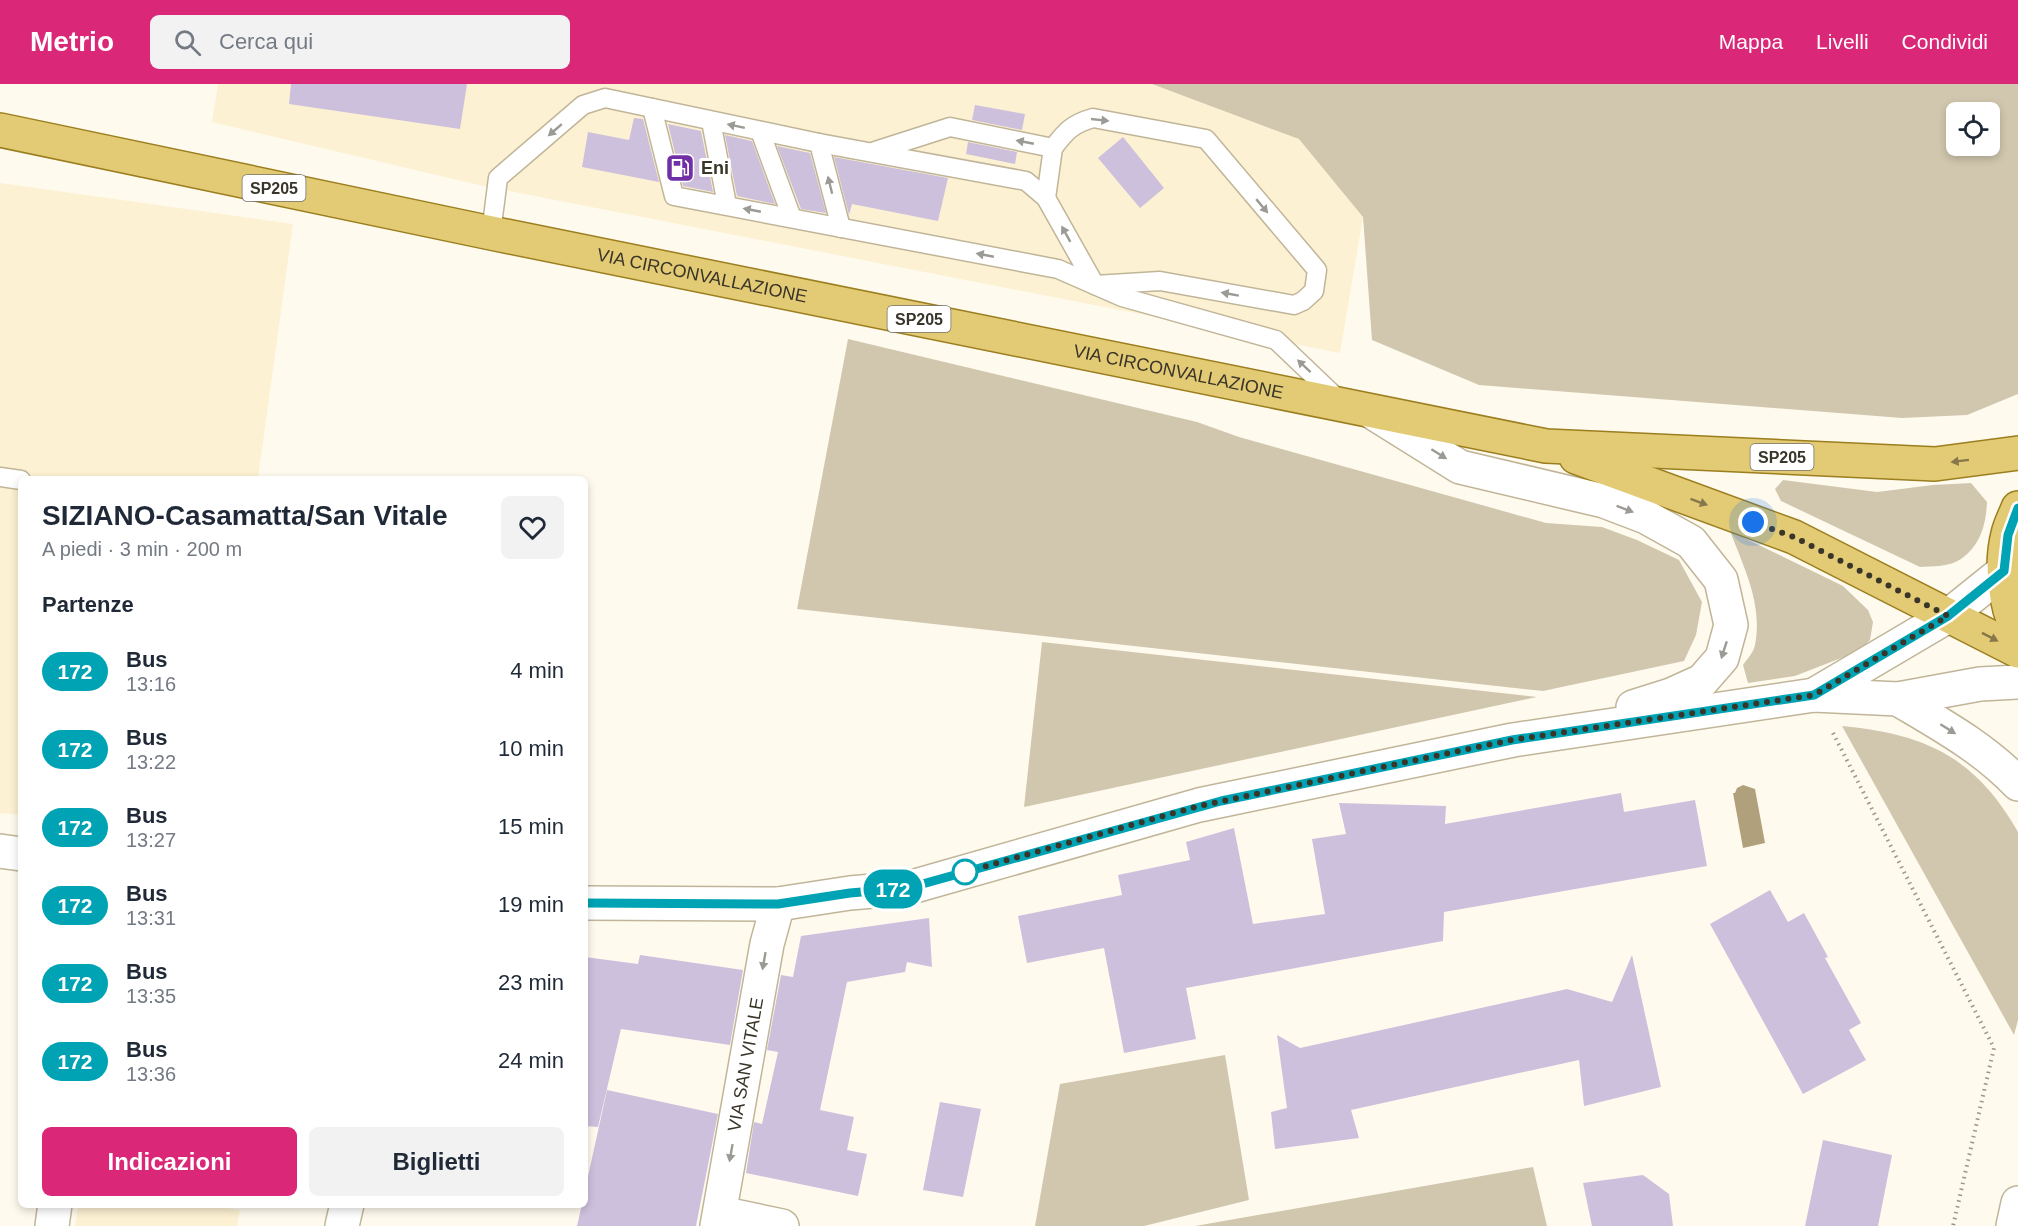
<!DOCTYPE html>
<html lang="it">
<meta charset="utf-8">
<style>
body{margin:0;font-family:Helvetica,sans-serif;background:#f2f2f3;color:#1f2937;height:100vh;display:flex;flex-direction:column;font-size:22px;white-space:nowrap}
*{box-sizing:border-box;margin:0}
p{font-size:20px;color:#747a83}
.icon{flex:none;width:33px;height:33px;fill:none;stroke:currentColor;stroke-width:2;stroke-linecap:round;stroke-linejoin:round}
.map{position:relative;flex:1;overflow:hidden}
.panel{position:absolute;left:18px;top:392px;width:570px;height:732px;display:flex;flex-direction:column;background:#fff;border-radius:9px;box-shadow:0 3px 9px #0003}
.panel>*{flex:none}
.badge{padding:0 12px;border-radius:20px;font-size:21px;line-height:39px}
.fabs{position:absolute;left:1946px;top:18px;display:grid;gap:12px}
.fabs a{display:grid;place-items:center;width:54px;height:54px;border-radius:9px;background:#fff;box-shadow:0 3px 9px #0003;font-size:30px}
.you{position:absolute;width:30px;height:30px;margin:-15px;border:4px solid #fff;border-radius:50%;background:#1a73e8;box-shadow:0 0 0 9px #1a73e833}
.map>.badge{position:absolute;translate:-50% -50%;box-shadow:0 0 0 3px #fff}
h2{padding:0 24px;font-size:22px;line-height:54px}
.round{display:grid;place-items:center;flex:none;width:63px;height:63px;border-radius:9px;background:#f2f2f3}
.headline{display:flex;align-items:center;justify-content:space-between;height:102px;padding:0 24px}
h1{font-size:28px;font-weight:800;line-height:45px}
.primary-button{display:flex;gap:12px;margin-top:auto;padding:12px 24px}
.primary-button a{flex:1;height:69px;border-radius:9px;background:#db2777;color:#fff;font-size:24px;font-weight:800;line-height:69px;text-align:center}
.primary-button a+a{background:#f2f2f3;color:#1f2937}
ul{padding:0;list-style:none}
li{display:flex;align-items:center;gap:18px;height:78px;padding:0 24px}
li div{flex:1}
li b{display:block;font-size:22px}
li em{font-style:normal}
li .badge{min-width:66px;font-weight:700;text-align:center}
header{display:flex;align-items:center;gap:36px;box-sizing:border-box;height:84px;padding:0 30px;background:#db2777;color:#fff}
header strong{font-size:28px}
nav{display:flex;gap:33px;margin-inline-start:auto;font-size:21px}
.search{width:420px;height:54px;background:#f2f2f3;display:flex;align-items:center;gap:15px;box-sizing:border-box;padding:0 21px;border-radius:9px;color:#747a83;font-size:22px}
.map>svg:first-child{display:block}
</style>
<header>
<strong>Metrio</strong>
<div class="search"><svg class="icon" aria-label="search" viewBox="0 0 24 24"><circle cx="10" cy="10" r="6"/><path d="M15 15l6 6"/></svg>Cerca qui</div>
<nav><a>Mappa</a><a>Livelli</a><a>Condividi</a></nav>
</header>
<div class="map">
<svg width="2018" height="1142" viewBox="0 0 2018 1142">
<rect width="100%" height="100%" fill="#fffaee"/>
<g fill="#fdf1d3">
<path d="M218,0H1152L1299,54L1363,133L1340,269L483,102L212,38Z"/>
<path d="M0,99L293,140L258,394H21V731L0,729Z"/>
<path d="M204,1121L240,1126L237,1142H75L78,1121Z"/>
</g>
<g fill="#d1c7ae" fill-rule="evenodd">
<path d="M1152,0H2018V310L1967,331L1902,334L1479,301L1372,256L1363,133L1299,55ZM1956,28H1989V62H1956Z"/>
<path d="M848,255L1197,338L1239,353L1546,439L1602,443L1637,456L1679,476L1702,518L1696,551L1684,577L1543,607L797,525Z"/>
<path d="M1783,396L1877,408L1933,401L1971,399L1987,418C1986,440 1981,461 1961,475C1950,483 1932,482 1920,483L1781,417L1775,405Z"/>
<path d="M1730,447L1843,502L1868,526L1873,538L1870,556L1859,567L1795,592L1748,599L1743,581C1747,575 1754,568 1755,561C1763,520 1744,484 1730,447Z"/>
<path d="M1042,558L1537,613L1024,723Z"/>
<path d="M1842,642C1926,650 1975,673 2018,748V936L2014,951Z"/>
<path d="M1225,971L1249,1116L1144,1142H1035L1060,1000Z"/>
<path d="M1533,1083L1547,1142H1195Z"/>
</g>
<path fill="#b0a17c" d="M1743,701L1755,705L1765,759L1743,764L1733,709H1735L1737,704Z"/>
<g fill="#cdc0dd">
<path d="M291,0H467L460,45L289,20Z"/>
<path d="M975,21L1025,30L1022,46L972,36Z"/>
<path d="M634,34L643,35L659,98L582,83L588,48L629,56Z"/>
<path d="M668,40L701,47L713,108L683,102Z"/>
<path d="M725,51L752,57L775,120L737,112Z"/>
<path d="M1123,53L1164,104L1140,124L1098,74Z"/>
<path d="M968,58L1017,68L1015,80L966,70Z"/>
<path d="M777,62L810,69L826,129L801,125Z"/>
<path d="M834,73L948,94L938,137L852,120L849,131Z"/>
<path d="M1621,709L1624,728L1695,716L1707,782L1444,828L1443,857L1186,904L1196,955L1124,969L1104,864L1027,879L1018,832L1122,811L1118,791L1190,776L1186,758L1234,744L1253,840L1325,830L1312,755L1346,750L1339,719L1446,722L1445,740Z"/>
<path d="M1770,806L1788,838L1804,829L1828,873L1825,874L1861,939L1849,946L1866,976L1803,1010L1710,840Z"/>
<path d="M929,834L932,883L907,878L905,888L847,898L820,1026L854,1033L847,1066L867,1070L858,1112L746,1089L754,1038L762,1040L778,968L767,966L781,891L793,893L801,852Z"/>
<path d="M640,871L743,886L730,961L621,945L598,1043L585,1042V873L638,880Z"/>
<path d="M1632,871L1661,1003L1584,1022L1579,976L1351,1026L1359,1054L1275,1065L1271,1028L1287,1024L1277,951L1300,964L1567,905L1612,918Z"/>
<path d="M607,1006L718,1030L696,1142H577L582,1120H585V1106Z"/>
<path d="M940,1018L981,1025L963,1113L923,1106Z"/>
<path d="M1823,1056L1892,1071L1878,1142H1805Z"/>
<path d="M1643,1091L1669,1110L1673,1142H1592L1583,1099Z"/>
</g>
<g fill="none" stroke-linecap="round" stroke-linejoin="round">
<g stroke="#c0b598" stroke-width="21">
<g id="lane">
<path d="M652,24L674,112L1058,185L1122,213L1276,256L1340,317"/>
<path d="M711,37L727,121"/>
<path d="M760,47L792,134"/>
<path d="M819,59L841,144"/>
<path d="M875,67L950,43L1053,64L1046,114"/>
<path d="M491,149L498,94L583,21L605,14L819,59L1026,97L1046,114L1095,201L1160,197L1294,221L1303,217L1314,207L1317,186L1206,55L1093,34C1072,40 1066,47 1053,64"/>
<path d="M0,393L21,396"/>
</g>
</g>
<g stroke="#c0b598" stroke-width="36">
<g id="street">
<path d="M1372,328L1460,383L1604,417L1646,433L1691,458L1721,496L1731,541L1722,574L1702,597L1671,611L1633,623"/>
<path d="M1814,611L1948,532L2004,487"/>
<path d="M1898,615C1940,640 1984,664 2018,700"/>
<path d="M0,767L21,770"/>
<path d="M585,819L778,820L850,809L908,804L1199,721L1513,656L1814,611L1898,615L1980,600L2018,598"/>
<path d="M720,1129L782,1142"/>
<path d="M52,1142L55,1120"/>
<path d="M342,1142L347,1120"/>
<path id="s1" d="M717,1142L767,860L778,820"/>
<path d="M2013,1142L2018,1119"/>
</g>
</g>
<g stroke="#9b7e1e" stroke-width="36">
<g id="primary">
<path id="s2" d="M0,46L491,149L1546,362L1935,380L2018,369"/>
<path d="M1576,373L1794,453L2018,567"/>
<path d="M2018,424C2015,432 2010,441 2008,450C2000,481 2005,520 2018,548"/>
</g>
</g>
<path stroke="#9b968a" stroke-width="4" stroke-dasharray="1.5 4.5" stroke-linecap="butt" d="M1833,649L1994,964L1953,1142"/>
<use href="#lane" stroke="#fff" stroke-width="18"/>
<use href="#street" stroke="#fff" stroke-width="33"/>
<use href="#primary" stroke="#e3ca74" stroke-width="33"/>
</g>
<defs><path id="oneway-solid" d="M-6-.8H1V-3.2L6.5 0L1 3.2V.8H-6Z" transform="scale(1.5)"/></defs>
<g fill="#9c9a94">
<use href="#oneway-solid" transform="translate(1100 36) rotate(6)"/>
<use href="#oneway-solid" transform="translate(736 42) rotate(-168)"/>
<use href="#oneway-solid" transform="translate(555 46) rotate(139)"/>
<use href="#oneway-solid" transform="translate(1025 58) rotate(-169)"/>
<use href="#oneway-solid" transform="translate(830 101) rotate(-104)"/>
<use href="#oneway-solid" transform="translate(1262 122) rotate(50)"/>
<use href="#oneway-solid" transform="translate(752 126) rotate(-169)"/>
<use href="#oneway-solid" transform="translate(1066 150) rotate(-119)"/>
<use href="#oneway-solid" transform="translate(985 171) rotate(-169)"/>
<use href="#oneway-solid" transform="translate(1230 210) rotate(-170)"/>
<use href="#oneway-solid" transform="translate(1304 282) rotate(-137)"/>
<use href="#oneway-solid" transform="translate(1439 370) rotate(32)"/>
<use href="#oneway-solid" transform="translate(1625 425) rotate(21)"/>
<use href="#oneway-solid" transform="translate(1724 566) rotate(108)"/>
<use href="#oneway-solid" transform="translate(1948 645) rotate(32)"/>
<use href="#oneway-solid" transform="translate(764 877) rotate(100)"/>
<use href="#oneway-solid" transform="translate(731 1069) rotate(100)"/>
</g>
<g fill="#86784b">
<use href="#oneway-solid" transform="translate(1960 377) rotate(173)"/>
<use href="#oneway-solid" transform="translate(1699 418) rotate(20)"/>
<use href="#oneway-solid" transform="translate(1990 553) rotate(27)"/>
</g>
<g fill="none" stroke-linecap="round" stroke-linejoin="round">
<g stroke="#fff" stroke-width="14">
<path id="line" d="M585,819L778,820L850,809L908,804L1221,717L1512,656L1814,611L1948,532L2004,487L2008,451L2018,424"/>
</g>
<use href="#line" stroke="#00a3b4" stroke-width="9"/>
<path stroke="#393529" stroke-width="6" stroke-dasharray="0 10.8" d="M965,788L1199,722L1468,665L1512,656L1814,611L1948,532L1794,453L1753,438"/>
</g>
<defs>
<g id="fuel-square" transform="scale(1.5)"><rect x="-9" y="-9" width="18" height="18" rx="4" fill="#702fa4" stroke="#fff"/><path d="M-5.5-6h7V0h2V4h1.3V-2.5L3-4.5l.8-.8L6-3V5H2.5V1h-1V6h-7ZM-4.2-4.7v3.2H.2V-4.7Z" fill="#fff"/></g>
</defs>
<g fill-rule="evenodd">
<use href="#fuel-square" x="680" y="84"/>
</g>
<circle fill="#fff" stroke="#00a3b4" stroke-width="3" cx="965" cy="788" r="12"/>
<g text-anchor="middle" stroke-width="6" stroke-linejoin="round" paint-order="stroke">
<g fill="#fff" stroke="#747269" stroke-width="1.5">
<rect x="242.5" y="91" width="63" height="26" rx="4.5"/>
<rect x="887.5" y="222" width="63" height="26" rx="4.5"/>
<rect x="1750.5" y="360" width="63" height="26" rx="4.5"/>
</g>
<g font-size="16" font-weight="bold" fill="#393529">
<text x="274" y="110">SP205</text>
<text x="919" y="241">SP205</text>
<text x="1782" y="379">SP205</text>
</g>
<g font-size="18" font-weight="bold" fill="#393529" stroke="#fff" text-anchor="start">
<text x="701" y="90">Eni</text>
</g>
<g font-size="18" fill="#393529" stroke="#fff">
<text dy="6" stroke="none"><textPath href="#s2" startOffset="717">VIA CIRCONVALLAZIONE</textPath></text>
<text dy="6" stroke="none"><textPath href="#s2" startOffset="1203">VIA CIRCONVALLAZIONE</textPath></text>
<text dy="6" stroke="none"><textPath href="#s1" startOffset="164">VIA SAN VITALE</textPath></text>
</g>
</g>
</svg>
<div class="fabs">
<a><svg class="icon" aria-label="locate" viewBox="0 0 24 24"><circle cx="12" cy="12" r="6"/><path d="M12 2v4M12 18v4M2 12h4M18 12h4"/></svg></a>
</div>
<div class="you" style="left:1753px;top:438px"></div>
<b class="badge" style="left:893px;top:805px;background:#00a3b4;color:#fff">172</b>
<section class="panel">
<div class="headline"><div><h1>SIZIANO-Casamatta/San Vitale</h1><p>A piedi · 3 min · 200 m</p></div><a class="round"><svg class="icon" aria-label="heart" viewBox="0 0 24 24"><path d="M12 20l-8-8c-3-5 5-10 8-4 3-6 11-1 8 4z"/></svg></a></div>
<h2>Partenze</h2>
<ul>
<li><span class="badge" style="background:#00a3b4;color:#fff">172</span><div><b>Bus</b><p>13:16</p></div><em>4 min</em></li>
<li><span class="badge" style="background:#00a3b4;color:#fff">172</span><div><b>Bus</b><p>13:22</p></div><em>10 min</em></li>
<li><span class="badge" style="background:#00a3b4;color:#fff">172</span><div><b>Bus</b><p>13:27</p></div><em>15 min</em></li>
<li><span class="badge" style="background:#00a3b4;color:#fff">172</span><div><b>Bus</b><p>13:31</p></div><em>19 min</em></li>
<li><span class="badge" style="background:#00a3b4;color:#fff">172</span><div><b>Bus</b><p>13:35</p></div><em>23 min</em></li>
<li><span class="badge" style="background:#00a3b4;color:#fff">172</span><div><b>Bus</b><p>13:36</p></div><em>24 min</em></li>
</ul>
<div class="primary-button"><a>Indicazioni</a><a>Biglietti</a></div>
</section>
</div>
